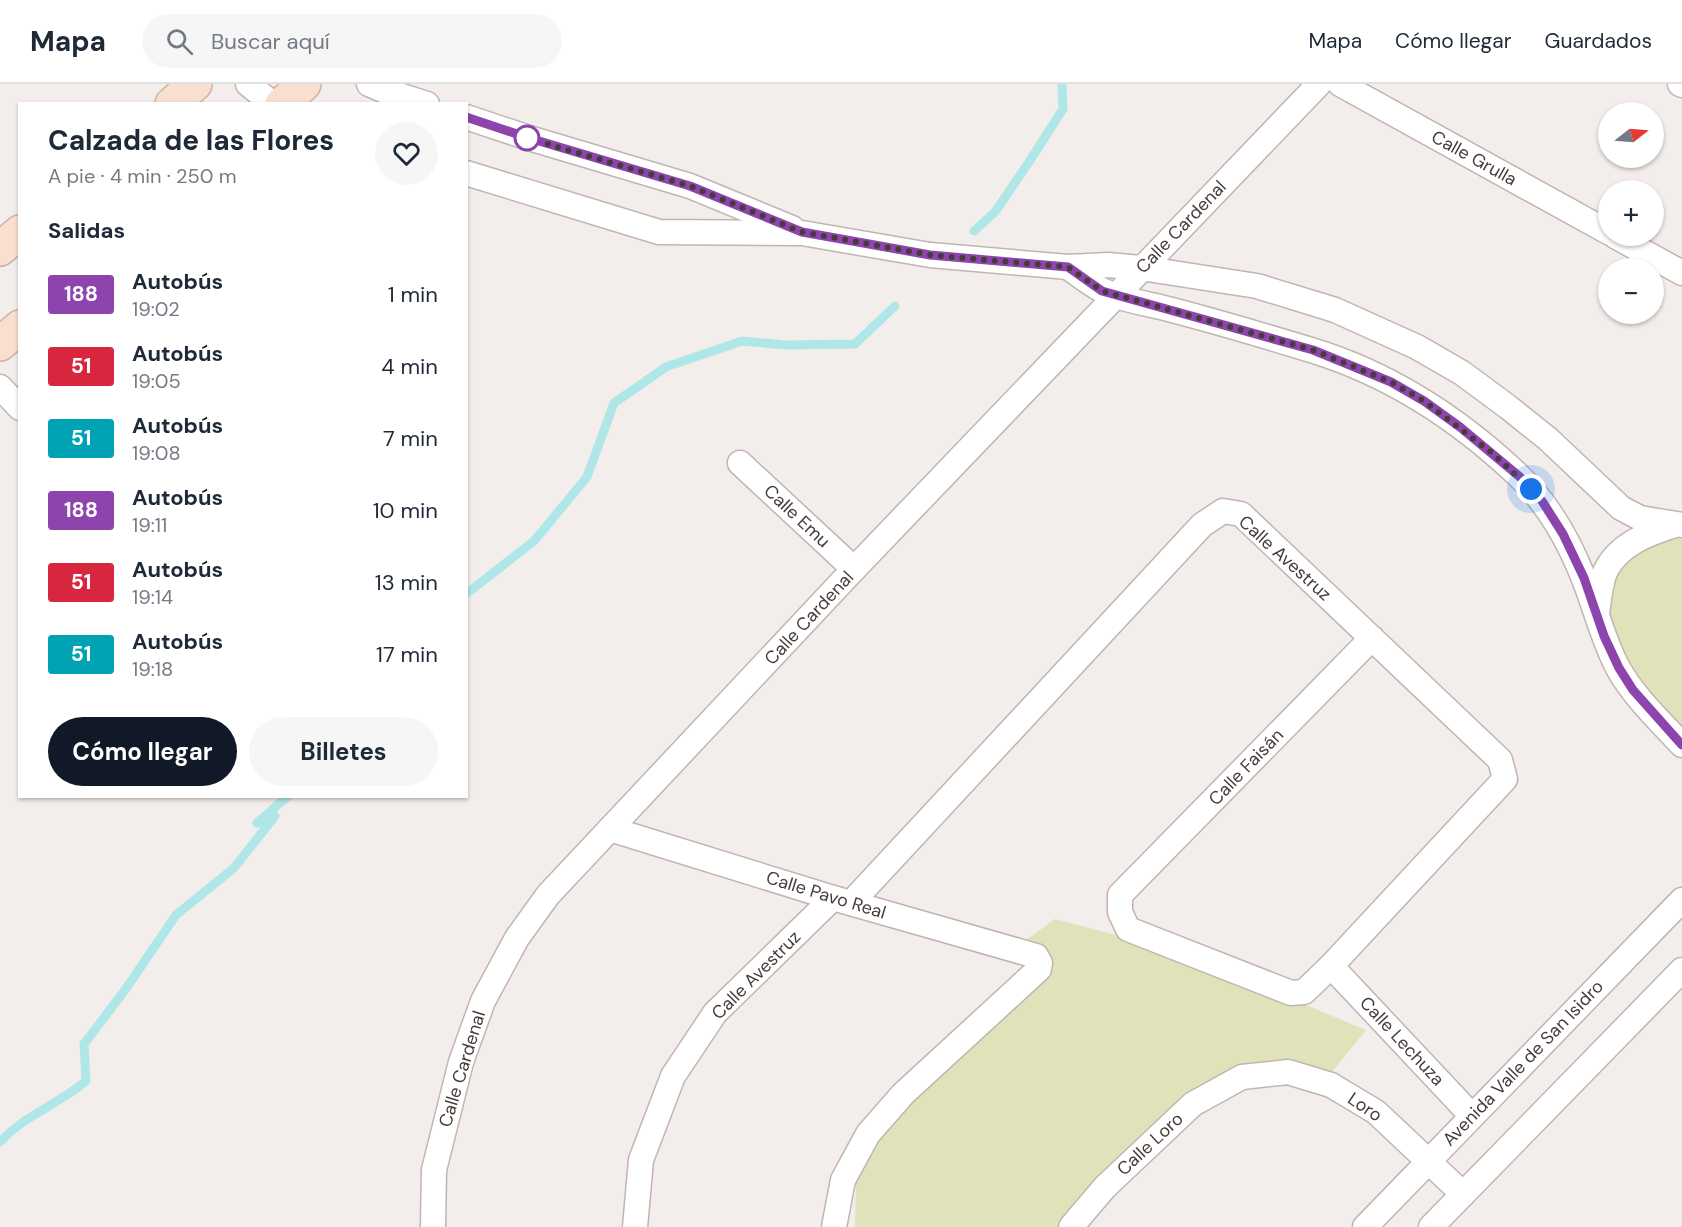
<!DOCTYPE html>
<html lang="es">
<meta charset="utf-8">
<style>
body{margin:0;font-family:"DM Sans",sans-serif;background:#f6f6f7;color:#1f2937;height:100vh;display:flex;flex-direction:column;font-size:22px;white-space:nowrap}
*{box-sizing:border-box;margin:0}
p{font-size:20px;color:#747a83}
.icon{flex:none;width:33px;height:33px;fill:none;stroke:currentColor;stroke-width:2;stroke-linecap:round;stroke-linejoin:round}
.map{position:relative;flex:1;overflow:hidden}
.side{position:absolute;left:18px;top:18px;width:450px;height:696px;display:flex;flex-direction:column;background:#fff;border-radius:0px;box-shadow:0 2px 4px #0004}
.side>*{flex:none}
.badge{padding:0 12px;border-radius:4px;font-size:21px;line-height:39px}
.needle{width:39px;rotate:73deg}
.buttons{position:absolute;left:1598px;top:18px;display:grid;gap:12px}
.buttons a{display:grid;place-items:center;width:66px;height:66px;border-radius:50%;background:#fff;box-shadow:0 2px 4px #0004;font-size:30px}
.you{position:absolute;width:30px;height:30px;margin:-15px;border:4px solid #fff;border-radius:50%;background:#1a73e8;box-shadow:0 0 0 9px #1a73e833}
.map>.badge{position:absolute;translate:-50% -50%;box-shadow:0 0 0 3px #fff}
h2{padding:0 30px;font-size:22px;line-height:54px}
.round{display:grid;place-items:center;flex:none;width:63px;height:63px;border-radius:32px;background:#f6f6f7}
.overview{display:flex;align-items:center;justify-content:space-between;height:102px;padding:0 30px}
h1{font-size:28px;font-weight:700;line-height:45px}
.action{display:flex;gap:12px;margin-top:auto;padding:12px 30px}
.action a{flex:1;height:69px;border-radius:36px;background:#111827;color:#fff;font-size:24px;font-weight:700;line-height:69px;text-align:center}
.action a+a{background:#f6f6f7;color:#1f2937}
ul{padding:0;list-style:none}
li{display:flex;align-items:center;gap:18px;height:72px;padding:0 30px}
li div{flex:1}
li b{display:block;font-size:22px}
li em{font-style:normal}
li .badge{min-width:66px;font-weight:700;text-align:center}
header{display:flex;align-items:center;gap:36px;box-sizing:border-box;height:84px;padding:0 30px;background:#fff;border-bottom:2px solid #e0e1e3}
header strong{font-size:28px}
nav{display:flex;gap:33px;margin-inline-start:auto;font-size:21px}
.search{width:420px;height:54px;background:#f6f6f7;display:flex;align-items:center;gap:15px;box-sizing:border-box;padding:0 21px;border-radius:33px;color:#747a83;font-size:22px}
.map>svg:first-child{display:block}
</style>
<header>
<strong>Mapa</strong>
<div class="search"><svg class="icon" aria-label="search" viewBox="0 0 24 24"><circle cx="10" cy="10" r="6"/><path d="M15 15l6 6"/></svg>Buscar aquí</div>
<nav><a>Mapa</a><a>Cómo llegar</a><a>Guardados</a></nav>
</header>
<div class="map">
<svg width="1682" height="1143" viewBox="0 0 1682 1143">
<rect width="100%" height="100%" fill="#f3eeeb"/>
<g fill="#e0e2b9">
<path d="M1682,450V658L1634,605L1602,510L1618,473Z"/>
<path d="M1055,835L1176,867L1366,946L1332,988L1239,981L1189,1016L1064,1143H855L856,1097L907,1013L1044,879L1015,864Z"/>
</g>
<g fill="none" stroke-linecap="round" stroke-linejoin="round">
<g stroke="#afe7e8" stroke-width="9">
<path d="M974,147L995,128L1029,78L1063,25L1062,0"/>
<path d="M466,510L534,457L587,393L614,319L666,283L742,257L785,261L855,260L895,222"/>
<path d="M0,1058C23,1032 59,1020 86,997L84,960L125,906L176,831L234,784L275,732L257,739L288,712"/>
</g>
<g stroke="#c1b5b1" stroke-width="27">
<g id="street">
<path d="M248,0L273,20"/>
<path d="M369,0L383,6L427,20"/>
<path d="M1340,0L1608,148"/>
<path d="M1680,0L1682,1"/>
<path d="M466,33L529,54L690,102L792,144"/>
<path d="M466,89L659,148L802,149L930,171L1068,183L1108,181L1141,184L1257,202L1335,226L1417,263L1462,289L1508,323L1548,355L1621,424L1640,434L1682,441"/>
<path d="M1615,152L1682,189"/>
<path d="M1068,183C1079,191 1090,200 1102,206C1121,216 1150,220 1172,226C1218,238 1265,252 1311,266C1390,290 1460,336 1519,392C1549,421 1569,457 1584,495C1596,525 1603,556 1618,584C1634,613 1660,637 1682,661"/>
<path d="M0,303L20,324"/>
<path d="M740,379L854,485"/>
<path d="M1597,530C1599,516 1600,501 1605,488C1618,460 1649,449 1675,441"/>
<path d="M610,745L833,814L1036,872L1040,879L1039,885L903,1010L868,1050L843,1096L834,1143"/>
<path d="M851,819L1202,441L1223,427L1241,430L1500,676L1505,695L1331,882L1304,908L1291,909L1128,845L1120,828V811L1372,554"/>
<path d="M1331,882L1472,1032"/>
<path d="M433,1143L434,1086L461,978L483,917L517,854L548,811L854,485L1319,0"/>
<path d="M635,1143L641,1076L673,992L715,929L833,814"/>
<path d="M1071,1143L1105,1103L1193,1020L1242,993L1288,988L1331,1001L1376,1028L1463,1110"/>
<path d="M1365,1143L1682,816"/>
<path d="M1431,1143L1682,886"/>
</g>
</g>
<g stroke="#d0b2a2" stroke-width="36">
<g id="secondary">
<path d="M172,20L195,0"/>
<path d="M282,20L304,0"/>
<path d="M0,165L20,148"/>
<path d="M0,260L20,243"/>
</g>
</g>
<use href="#street" stroke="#fff" stroke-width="24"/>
<use href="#secondary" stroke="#f8dfd0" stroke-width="33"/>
</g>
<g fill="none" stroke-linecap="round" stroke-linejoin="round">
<g stroke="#fff" stroke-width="14">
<path id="line" d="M466,33L529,54L690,102L802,148L930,171L1068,183L1102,207L1313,266L1391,298L1424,317L1460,343L1520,393L1542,417L1563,450L1584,494L1604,552L1619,584L1633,606L1682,661"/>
</g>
<use href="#line" stroke="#8e44ad" stroke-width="9"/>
<path stroke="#473c3a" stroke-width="6" stroke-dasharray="0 10.8" d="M527,54L690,102L802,148L930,171L1068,183L1102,207L1313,266L1391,298L1424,317L1492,369L1531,405"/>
</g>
<circle fill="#fff" stroke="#8e44ad" stroke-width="3" cx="527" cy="54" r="12"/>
<g text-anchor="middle" stroke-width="6" stroke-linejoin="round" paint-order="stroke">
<g font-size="18" fill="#473c3a" stroke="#fff">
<text transform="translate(1474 74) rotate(29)" y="6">Calle Grulla</text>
<text transform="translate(1181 143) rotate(-46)" y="6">Calle Cardenal</text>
<text transform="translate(797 432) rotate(43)" y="6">Calle Emu</text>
<text transform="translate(1285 474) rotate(42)" y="6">Calle Avestruz</text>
<text transform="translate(809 534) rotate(-47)" y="6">Calle Cardenal</text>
<text transform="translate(1246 683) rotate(-46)" y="6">Calle Faisán</text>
<text transform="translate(826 811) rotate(17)" y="6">Calle Pavo Real</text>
<text transform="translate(756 891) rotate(-45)" y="6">Calle Avestruz</text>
<text transform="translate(1402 957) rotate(47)" y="6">Calle Lechuza</text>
<text transform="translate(1523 979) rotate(-46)" y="6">Avenida Valle de San Isidro</text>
<text transform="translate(462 985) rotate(-73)" y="6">Calle Cardenal</text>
<text transform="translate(1365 1023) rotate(34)" y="6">Loro</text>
<text transform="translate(1150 1060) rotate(-43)" y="6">Calle Loro</text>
</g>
</g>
</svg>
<div class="buttons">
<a><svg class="needle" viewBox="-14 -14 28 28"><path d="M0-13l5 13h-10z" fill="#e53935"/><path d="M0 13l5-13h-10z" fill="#747a83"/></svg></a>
<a>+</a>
<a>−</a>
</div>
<div class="you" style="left:1531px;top:405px"></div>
<section class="side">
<div class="overview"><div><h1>Calzada de las Flores</h1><p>A pie · 4 min · 250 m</p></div><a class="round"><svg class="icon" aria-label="heart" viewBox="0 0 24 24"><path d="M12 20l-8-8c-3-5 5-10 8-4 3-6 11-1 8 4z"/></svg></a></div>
<h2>Salidas</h2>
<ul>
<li><span class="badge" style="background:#8e44ad;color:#fff">188</span><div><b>Autobús</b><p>19:02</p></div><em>1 min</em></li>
<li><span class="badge" style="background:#d7263d;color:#fff">51</span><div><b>Autobús</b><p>19:05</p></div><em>4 min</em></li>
<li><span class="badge" style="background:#00a3b4;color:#fff">51</span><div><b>Autobús</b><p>19:08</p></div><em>7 min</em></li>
<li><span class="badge" style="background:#8e44ad;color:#fff">188</span><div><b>Autobús</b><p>19:11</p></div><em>10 min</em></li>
<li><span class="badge" style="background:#d7263d;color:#fff">51</span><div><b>Autobús</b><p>19:14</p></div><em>13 min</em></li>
<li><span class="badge" style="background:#00a3b4;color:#fff">51</span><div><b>Autobús</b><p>19:18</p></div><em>17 min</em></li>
</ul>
<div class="action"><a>Cómo llegar</a><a>Billetes</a></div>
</section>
</div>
